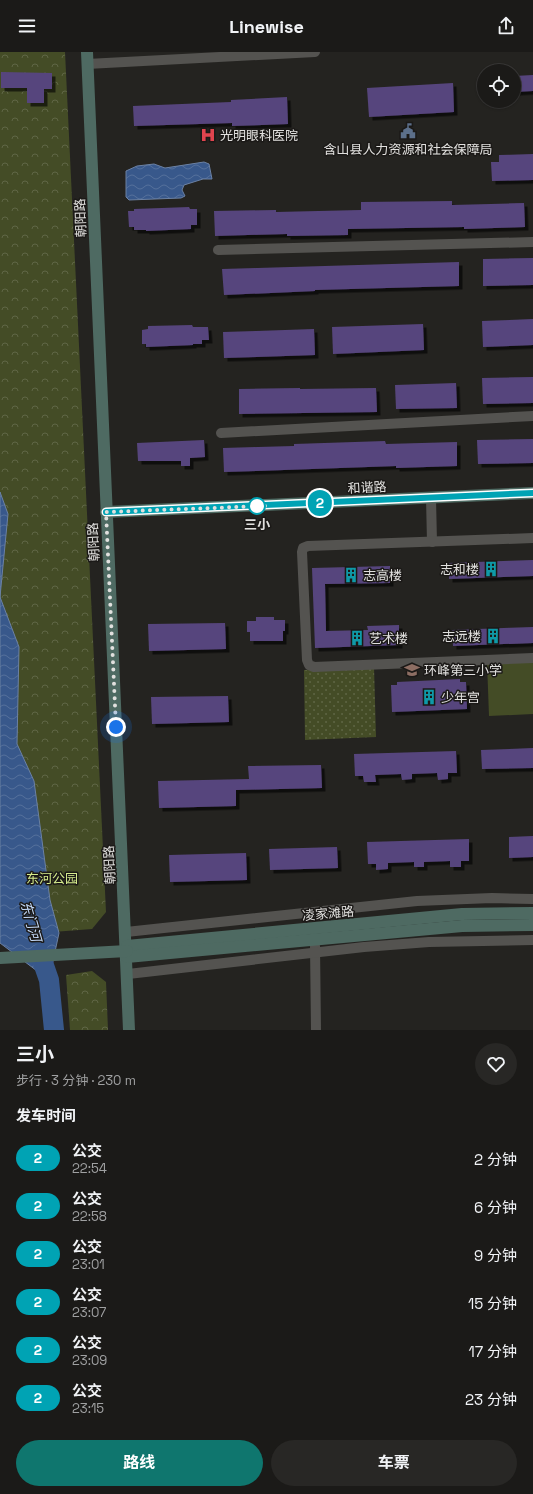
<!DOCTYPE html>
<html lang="zh">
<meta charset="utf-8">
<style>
body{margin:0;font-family:"Space Grotesk","Noto Sans SC",sans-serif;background:#282725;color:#f1f3f6;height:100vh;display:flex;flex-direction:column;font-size:15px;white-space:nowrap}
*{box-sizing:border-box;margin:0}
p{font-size:13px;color:#a0a1a2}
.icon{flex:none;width:22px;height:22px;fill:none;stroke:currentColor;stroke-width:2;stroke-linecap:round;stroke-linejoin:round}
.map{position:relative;height:978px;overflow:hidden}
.drawer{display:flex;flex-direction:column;background:#1b1a18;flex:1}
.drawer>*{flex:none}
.badge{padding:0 8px;border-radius:13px;font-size:14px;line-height:26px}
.buttons{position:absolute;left:477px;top:12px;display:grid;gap:8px}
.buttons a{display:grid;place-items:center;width:44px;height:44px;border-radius:50%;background:#1b1a18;box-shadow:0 1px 3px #0004,0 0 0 1px #393837;font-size:20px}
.you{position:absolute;width:20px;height:20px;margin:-10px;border:3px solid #fff;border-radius:50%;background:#1a73e8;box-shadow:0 0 0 6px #1a73e833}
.map>.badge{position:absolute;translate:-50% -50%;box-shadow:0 0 0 2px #fff}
h2{padding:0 16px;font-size:15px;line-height:36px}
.round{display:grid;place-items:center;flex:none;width:42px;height:42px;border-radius:21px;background:#282725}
.headline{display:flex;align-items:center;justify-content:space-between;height:68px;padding:0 16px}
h1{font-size:19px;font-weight:700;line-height:30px}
.button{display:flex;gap:8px;margin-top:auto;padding:8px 16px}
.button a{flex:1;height:46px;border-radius:24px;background:#0f766e;color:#fff;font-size:16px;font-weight:700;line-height:46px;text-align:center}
.button a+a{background:#282725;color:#f1f3f6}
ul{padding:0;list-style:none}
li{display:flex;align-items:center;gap:12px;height:48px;padding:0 16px}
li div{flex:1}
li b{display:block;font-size:15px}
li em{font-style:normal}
li .badge{min-width:44px;font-weight:700;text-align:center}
header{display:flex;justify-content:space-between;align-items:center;height:52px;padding:0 16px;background:#1b1a18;font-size:18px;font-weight:700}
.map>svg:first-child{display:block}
</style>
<header><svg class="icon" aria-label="menu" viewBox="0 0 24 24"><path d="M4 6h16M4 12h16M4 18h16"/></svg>Linewise<svg class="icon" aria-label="share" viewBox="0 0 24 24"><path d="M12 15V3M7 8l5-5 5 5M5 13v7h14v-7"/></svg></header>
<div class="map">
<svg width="533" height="978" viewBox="0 0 533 978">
<defs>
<pattern id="grass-dots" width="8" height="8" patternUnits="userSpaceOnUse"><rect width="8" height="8" fill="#444c26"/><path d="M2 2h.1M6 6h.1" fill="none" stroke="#5f6645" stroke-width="1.8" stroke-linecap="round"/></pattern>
<pattern id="park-crowns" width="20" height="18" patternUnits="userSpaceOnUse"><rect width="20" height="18" fill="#444c26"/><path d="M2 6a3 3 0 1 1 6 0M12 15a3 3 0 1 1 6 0" fill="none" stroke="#5f6645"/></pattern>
<pattern id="water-waves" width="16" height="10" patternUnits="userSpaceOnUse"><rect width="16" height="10" fill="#38588b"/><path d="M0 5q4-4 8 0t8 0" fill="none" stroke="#54709b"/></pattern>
<filter id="shadow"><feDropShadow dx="3.5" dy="3.5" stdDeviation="0" flood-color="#0009"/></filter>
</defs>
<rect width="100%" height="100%" fill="#242320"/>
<path fill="url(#grass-dots)" d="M374,615L376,685L305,688L304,618Z"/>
<g fill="url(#park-crowns)">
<path d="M0,0H65L106,860L92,877L0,884Z"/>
<path d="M92,919L106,930L108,978H70L66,923Z"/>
</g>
<path fill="#444c26" d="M533,608V662L489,664L487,610Z"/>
<g fill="url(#water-waves)" stroke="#6b81a4">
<path d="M204,110L209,112L212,127H203L184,133L182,138L185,144L181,146L129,148L126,145V119L137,114L154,112L165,116Z"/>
<path d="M0,440L8,462L0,545L19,595L17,692L34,729L50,848L59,881L49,928L0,891Z"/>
</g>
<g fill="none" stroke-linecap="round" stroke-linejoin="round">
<path stroke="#38588b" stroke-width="20" d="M40,902L49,928L54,978"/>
</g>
<g fill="#57457d" filter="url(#shadow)">
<path d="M1,20L52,21V37H44V51H27V36H1Z"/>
<path d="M533,23V39L514,40V24Z"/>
<path d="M453,31L454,60L369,65L367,36Z"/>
<path d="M287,45L288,72L232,74V71L134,74L133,54L231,50V48Z"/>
<path d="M533,102V128L492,129L491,110H499V103Z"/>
<path d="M452,149V153L524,151L525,175L464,177V175L348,177V183L287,184V182L215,184L214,159L276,158V160L361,158V150Z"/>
<path d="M189,155L190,157H197V173H191V177L146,179V178H134V175H129L128,159H134V157Z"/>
<path d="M533,206V233L483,234V207Z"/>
<path d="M459,210V234L315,238V239L224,243L222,217Z"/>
<path d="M533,267V293L483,295L482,269Z"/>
<path d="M423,272L424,298L333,302L332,275Z"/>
<path d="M192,273L193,275H208L209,288H202V292H193V293L146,295V292H142V278L148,277V274Z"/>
<path d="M314,277L315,303L224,306L223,280Z"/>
<path d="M533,325V351L483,352L482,326Z"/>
<path d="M456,331L457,356L396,357L395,333Z"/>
<path d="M300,336V337L376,336L377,360L239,362V337Z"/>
<path d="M533,387V411L478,412L477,388Z"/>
<path d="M204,388L205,405L190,406V414H181V409H138L137,391Z"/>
<path d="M385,389L386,392L457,390V414L396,416V414L224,420L223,396L294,394V392Z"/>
<path d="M533,508V524L449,527V511Z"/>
<path d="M390,514V531L325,532L326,579L368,578L367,574L399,573V593L315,596L312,516Z"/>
<path d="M256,565H274V568H285V579H283V589H250V580H247V569H256Z"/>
<path d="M225,571L226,597L149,599L148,572Z"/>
<path d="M533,575V591L453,594L452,578Z"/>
<path d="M460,627V630H466L467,657L392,660L391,633H397V630Z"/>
<path d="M228,644L229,670L152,672L151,645Z"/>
<path d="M533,696V716L482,717L481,698Z"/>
<path d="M456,699L457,721H448V727L438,728L437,721L412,722V727L402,728L401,722L375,723L376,730H364L363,724H355L354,702Z"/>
<path d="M321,713L322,736L236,738V754L159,756L158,729L249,727L248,714Z"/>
<path d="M533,784V805L509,806V785Z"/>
<path d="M469,787V809H461V815H450V809L424,810V815H414V810L388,811V817L376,818V812H368L367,790Z"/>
<path d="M337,795L338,816L270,818L269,797Z"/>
<path d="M246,801L247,828L170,830L169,803Z"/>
</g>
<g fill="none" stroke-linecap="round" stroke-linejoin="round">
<g stroke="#545350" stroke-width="10">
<path d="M87,12L315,0"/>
<path d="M218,198L533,190"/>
<path d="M221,381L533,364"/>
<path d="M431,446L432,490"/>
<path d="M533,486L308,494L303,496L302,500L307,608L309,613L314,615L533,606"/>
<path d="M126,880L417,849L492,846L533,847"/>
<path d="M315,894L316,978"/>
<path d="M128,922L364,895L429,890L533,888"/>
</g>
<g stroke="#4e6a62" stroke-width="12">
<path d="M87,0L129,978"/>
<path d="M106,460L533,441"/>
<path d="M127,894L462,862L533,861"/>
<path d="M127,905L462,874L533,873"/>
<path d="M0,906L127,899"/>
</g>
</g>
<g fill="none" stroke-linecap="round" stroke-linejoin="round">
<g stroke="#fff" stroke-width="9">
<path id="line" d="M106,460L533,441"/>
</g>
<use href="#line" stroke="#00a3b4" stroke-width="6"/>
<path stroke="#e1e0de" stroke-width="4" stroke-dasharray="0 7.2" d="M116,675L106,460L265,454H257"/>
</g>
<defs>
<g id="civic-bare" transform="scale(1.2)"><path d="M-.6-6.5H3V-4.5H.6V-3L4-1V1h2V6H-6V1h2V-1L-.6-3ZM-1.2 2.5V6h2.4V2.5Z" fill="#5c6f8a" stroke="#1b1917" stroke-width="2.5" paint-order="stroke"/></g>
<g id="hospital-bare" transform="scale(1.2)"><path d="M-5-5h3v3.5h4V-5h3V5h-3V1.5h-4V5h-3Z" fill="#e0444e" stroke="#1b1917" stroke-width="2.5" paint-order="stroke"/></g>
<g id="building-bare" transform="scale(1.2)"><path d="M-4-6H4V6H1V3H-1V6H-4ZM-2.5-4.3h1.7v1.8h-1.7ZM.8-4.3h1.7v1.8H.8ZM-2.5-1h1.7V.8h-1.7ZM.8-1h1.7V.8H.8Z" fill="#0f9aa8" stroke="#1b1917" stroke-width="2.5" paint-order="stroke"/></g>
<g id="school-bare" transform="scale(1.2)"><path d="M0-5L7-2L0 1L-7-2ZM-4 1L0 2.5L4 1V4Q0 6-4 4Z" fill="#8d6e63" stroke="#1b1917" stroke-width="2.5" paint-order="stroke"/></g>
</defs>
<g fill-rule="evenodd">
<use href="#civic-bare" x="408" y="79"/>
<use href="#hospital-bare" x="208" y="83"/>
<use href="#building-bare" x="491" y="517"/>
<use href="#building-bare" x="351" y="523"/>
<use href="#building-bare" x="493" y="584"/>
<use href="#building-bare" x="357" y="586"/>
<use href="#school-bare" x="412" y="618"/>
<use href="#building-bare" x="429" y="645"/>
</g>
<circle fill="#fff" stroke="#00a3b4" stroke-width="2" cx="257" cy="454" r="8"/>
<g text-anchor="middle" stroke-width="3" stroke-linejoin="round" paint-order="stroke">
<g font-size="13" fill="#e1e0de" stroke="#1b1917" text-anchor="start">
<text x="220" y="88">光明眼科医院</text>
<text x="408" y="102" text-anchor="middle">含山县人力资源和社会保障局</text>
<text x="479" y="522" text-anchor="end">志和楼</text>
<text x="363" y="528">志高楼</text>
<text x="481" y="589" text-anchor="end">志远楼</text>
<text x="369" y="591">艺术楼</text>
<text x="424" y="623">环峰第三小学</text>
<text x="441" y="650">少年宫</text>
</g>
<g font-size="13" fill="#e1e0de" stroke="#1b1917">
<text transform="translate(80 166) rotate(-92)" y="5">朝阳路</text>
<text transform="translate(367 435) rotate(-3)" y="5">和谐路</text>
<text transform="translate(93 490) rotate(-93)" y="5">朝阳路</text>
<text transform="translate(109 813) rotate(-93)" y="5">朝阳路</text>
<text transform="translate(328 861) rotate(-5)" y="5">凌家滩路</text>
</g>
<g font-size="13" font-weight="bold" fill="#e1e0de" stroke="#1b1917">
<text x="257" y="477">三小</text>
</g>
<g font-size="13" fill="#d6ec8d" stroke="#1b1917">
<text x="52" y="831">东河公园</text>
</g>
<g font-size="14" font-style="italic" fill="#c4d9f8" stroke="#1b1917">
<text transform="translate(31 869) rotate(74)" y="5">东门河</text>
</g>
</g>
</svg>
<div class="buttons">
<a><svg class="icon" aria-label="locate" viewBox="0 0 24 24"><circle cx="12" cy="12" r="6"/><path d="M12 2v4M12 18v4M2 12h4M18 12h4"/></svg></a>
</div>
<div class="you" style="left:116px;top:675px"></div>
<b class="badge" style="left:320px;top:451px;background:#00a3b4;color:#fff">2</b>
</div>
<section class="drawer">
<div class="headline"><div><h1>三小</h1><p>步行 · 3 分钟 · 230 m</p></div><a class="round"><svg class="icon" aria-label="heart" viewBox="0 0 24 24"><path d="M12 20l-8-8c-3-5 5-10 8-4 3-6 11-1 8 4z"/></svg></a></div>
<h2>发车时间</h2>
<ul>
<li><span class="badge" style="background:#00a3b4;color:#fff">2</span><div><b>公交</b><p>22:54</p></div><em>2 分钟</em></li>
<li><span class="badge" style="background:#00a3b4;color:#fff">2</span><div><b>公交</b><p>22:58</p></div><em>6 分钟</em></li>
<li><span class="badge" style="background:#00a3b4;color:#fff">2</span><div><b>公交</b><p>23:01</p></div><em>9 分钟</em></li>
<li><span class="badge" style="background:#00a3b4;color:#fff">2</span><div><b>公交</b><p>23:07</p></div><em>15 分钟</em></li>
<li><span class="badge" style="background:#00a3b4;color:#fff">2</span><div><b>公交</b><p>23:09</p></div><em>17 分钟</em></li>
<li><span class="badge" style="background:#00a3b4;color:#fff">2</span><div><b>公交</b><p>23:15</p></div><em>23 分钟</em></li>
</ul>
<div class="button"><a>路线</a><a>车票</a></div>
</section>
